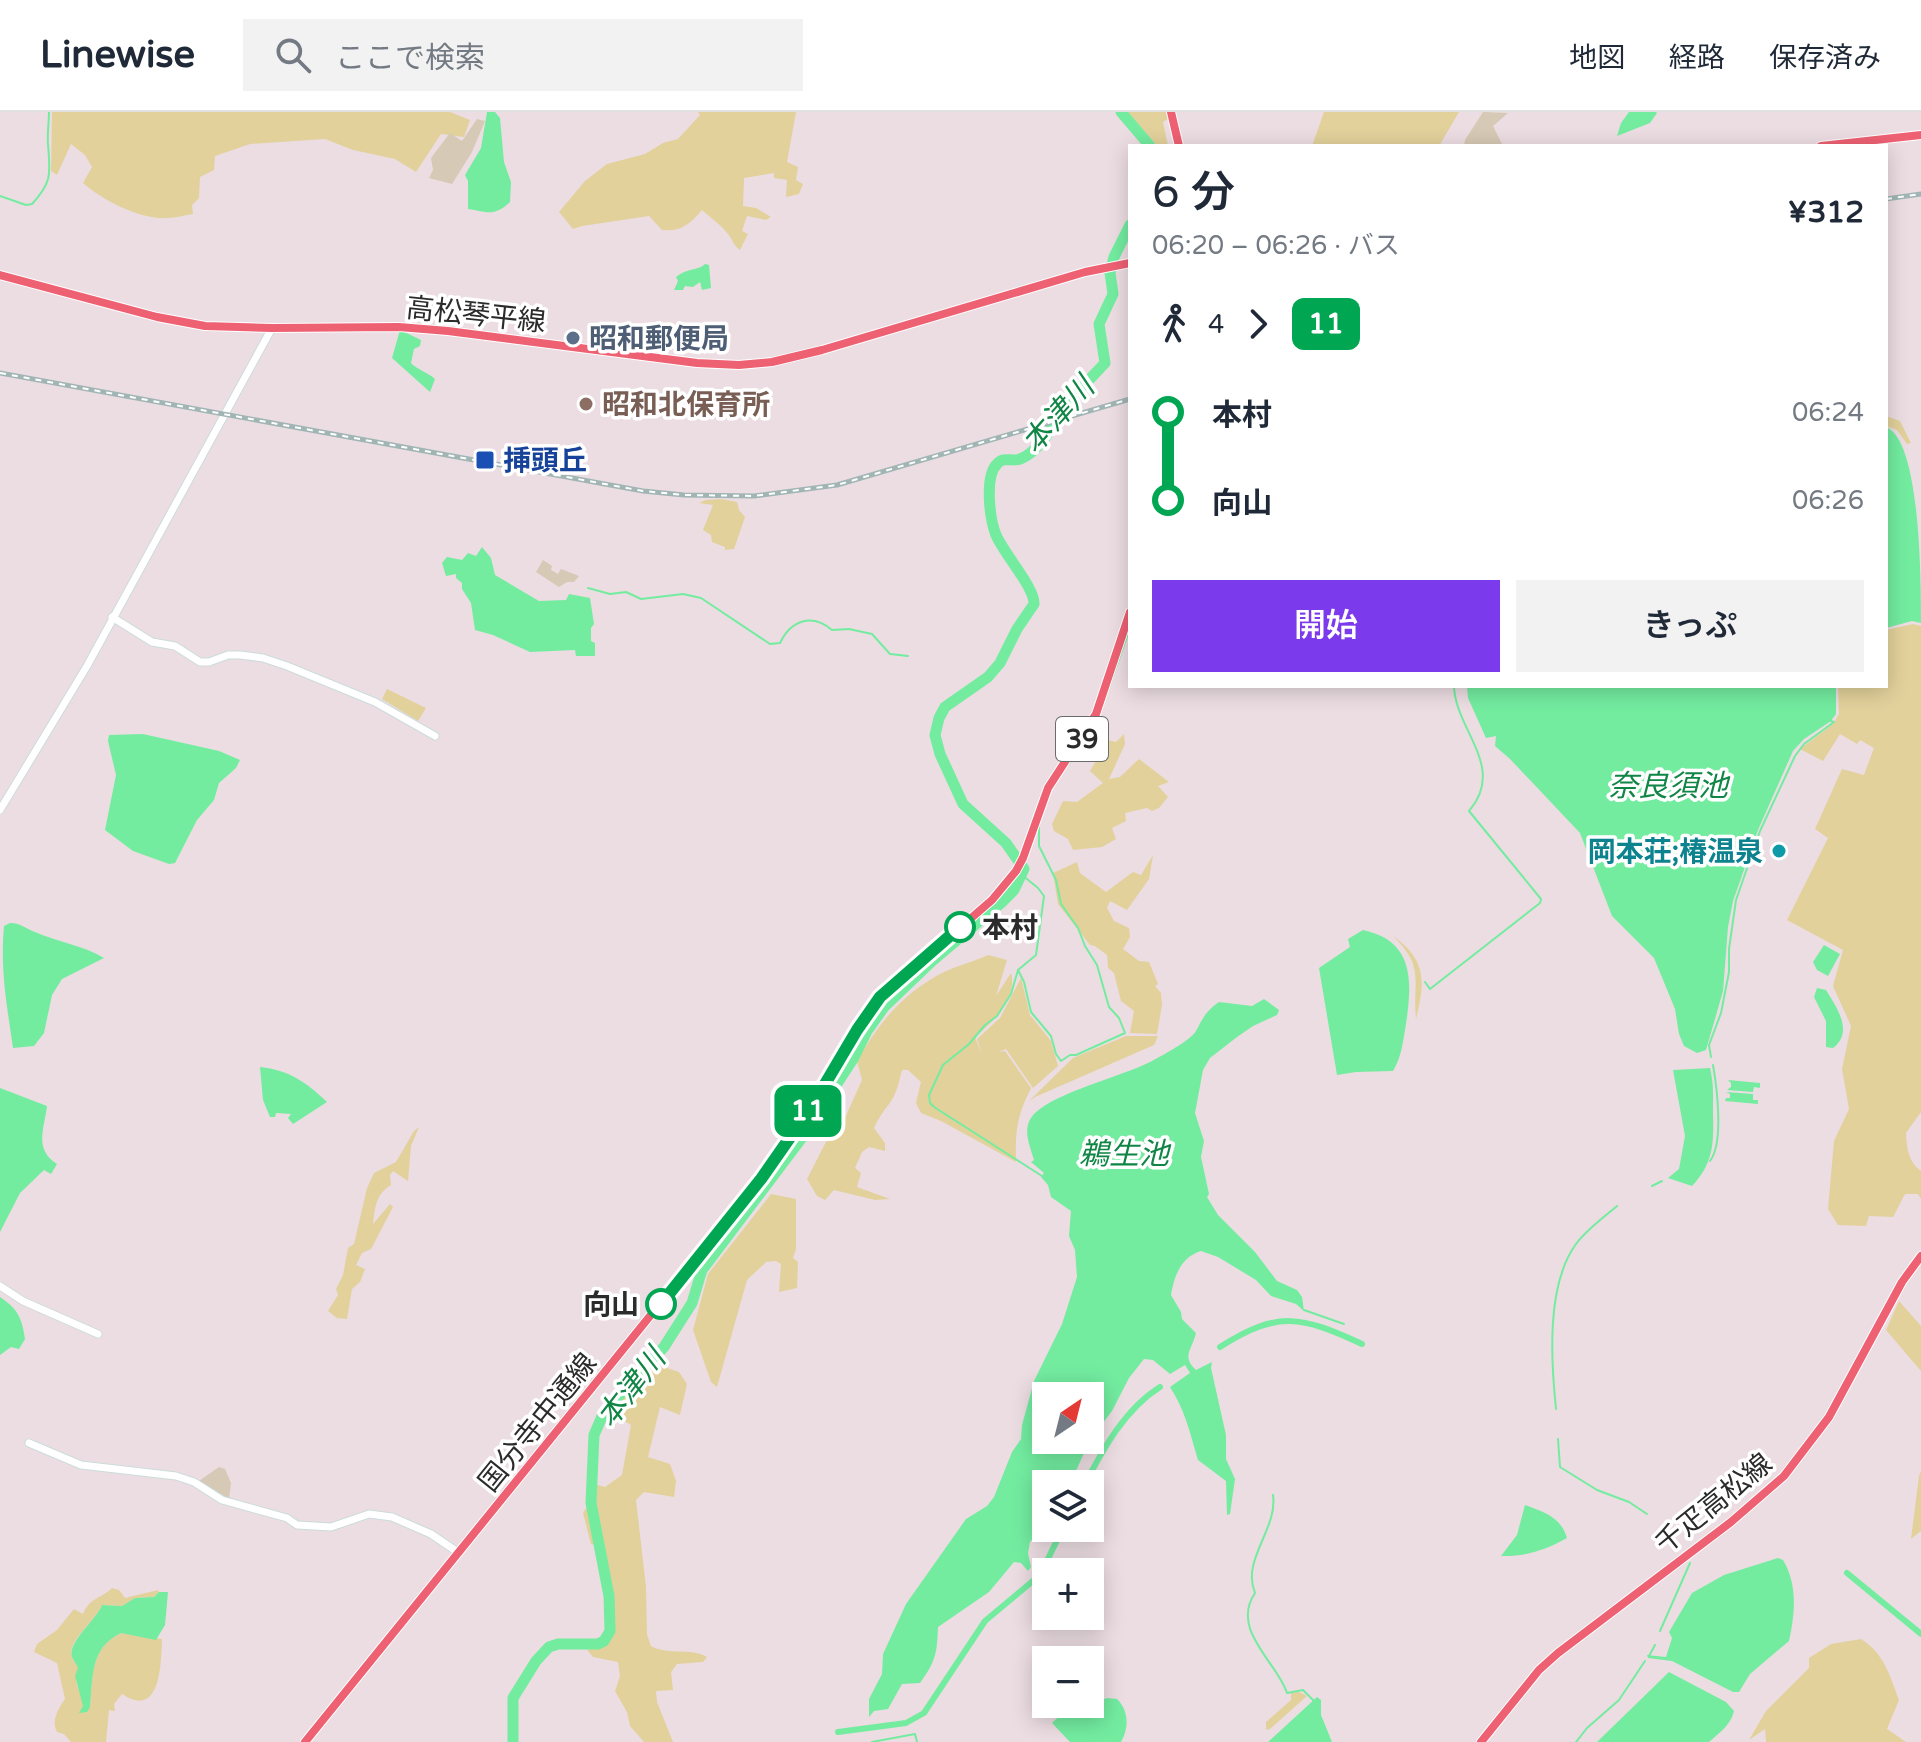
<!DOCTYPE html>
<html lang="ja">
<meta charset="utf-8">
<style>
body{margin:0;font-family:"Varela Round","Noto Sans JP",sans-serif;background:#f2f2f3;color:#1f2937;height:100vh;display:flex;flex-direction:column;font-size:30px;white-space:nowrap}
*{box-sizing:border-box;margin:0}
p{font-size:26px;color:#747a83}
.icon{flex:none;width:44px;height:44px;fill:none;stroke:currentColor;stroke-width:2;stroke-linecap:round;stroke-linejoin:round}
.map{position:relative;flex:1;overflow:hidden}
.side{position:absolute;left:1128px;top:32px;width:760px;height:544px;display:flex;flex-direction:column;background:#fff;border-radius:0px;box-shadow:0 4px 20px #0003}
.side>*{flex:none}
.badge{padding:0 16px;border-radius:12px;font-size:28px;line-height:52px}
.needle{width:52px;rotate:35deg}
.tools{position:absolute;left:1032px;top:1270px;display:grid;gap:16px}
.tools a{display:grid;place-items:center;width:72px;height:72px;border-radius:0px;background:#fff;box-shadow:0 4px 20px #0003;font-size:40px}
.map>.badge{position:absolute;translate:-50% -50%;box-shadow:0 0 0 4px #fff}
.legs{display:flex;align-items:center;gap:12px;height:88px;padding:0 24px;font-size:26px}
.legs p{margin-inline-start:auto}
.summary{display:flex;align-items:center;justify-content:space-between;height:136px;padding:0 24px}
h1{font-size:44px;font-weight:600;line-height:60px}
.cta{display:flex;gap:16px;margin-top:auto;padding:16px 24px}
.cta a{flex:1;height:92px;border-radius:0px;background:#7c3aed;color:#fff;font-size:32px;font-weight:600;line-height:92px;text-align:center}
.cta a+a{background:#f2f2f3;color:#1f2937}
ul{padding:0 24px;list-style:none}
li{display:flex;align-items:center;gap:28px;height:88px;font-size:30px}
li i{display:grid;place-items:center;width:12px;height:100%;margin:0 10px;background:currentColor}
li i::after{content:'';width:20px;height:20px;margin:-10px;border:6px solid;border-radius:50%;background:#fff}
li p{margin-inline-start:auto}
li:first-child i{background:linear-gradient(#0000 50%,currentColor 0)}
li:last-child i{background:linear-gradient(currentColor 50%,#0000 0)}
header{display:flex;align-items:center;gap:48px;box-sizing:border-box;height:112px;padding:0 40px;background:#fff;border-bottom:2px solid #e0e1e3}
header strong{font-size:38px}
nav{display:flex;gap:44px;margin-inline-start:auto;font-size:28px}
.search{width:560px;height:72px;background:#f2f2f3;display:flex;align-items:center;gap:20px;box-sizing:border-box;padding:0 28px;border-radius:0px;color:#747a83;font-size:30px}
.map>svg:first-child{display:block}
</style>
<header>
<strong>Linewise</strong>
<div class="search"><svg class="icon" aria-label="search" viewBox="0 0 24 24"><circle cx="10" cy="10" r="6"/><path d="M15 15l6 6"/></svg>ここで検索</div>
<nav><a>地図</a><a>経路</a><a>保存済み</a></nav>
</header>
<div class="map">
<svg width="1921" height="1630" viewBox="0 0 1921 1630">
<rect width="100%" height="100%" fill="#ecdde2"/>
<g fill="#e2d19b">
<path d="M52,0H450L470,8L464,25L441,22L416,60L395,47L353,38L325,27L250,32L215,44L214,58L200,65L199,86L192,93L193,102C185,103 176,106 167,106C141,108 102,88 83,71L92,55L85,43L71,32L57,63L51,59Z"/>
<path d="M698,0H796L787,50L798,55L796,68L803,72L799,82L786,85L787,68L774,66V61L744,66L743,94L756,96L771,105L766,108L747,104L742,119L748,122L740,138C733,133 733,128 728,122C721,113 711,106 702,98C690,112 681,120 662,118L649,104L582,114L573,117L559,100L585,69L607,52L645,42L663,31L678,27L700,3Z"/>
<path d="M1128,0H1166L1168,7L1163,10L1168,34H1157Z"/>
<path d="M1324,0H1459L1439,34H1312Z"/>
<path d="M1886,304L1900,309L1911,331L1907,332L1897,318L1886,314Z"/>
<path d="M721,387L737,390L739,398L745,405L734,437L725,438V435L712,430L711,423L703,418L713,393L699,391L706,388Z"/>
<path d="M1913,512L1921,514V1000L1906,1021C1907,1037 1908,1049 1921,1059V1087L1918,1082H1905L1893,1105L1869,1104L1866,1114L1838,1113L1828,1097L1834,1029L1849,997L1842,957L1851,914L1833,874L1843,838L1787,808L1828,726L1815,717L1842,657L1864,663L1874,636L1860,628L1857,632L1840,622L1823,649L1800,637L1833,612L1839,602L1838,574H1886V518Z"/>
<path d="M387,577L426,596L418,609L382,587Z"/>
<path d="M1124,622L1125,632L1109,667L1120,665L1139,647L1169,670L1158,674L1168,685L1159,696L1152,699L1147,696L1125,701L1126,709L1112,716L1116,727L1102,735L1073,738L1068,727L1054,719L1052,712L1063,689L1077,690L1103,671L1090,659L1108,628L1116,630Z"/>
<path d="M1153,743L1149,767L1127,798L1110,789L1107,796L1114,809L1129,816L1130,825L1123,837L1139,849L1149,850L1158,872L1155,874L1161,881L1162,893L1157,922L1130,921L1134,899L1121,889L1114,861L1108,856L1107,843L1095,834L1090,833L1058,792L1053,761L1077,750L1080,761L1106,780L1133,760L1141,763Z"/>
<path d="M1393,824C1427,848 1425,870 1416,907C1412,869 1426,856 1393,824Z"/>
<path d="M988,843L1007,848L996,884L1011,861C1018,886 992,911 975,925L982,943L977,927L1000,906L1021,866L1030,903L1051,929L1058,954L1033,976L1006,937L998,940L1005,939L1031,976C1017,1004 1015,1019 1016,1050L941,1009L921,1001L916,991L921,970L908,958H902C899,969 897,982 889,992C883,1000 879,1005 874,1016L885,1031V1039L869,1035L862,1040L855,1056L861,1061L857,1075L890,1087L875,1088L834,1078L825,1088L817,1084L807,1067L830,1022L841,1015L862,968L857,949C878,912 903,881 942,861C956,854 973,850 988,843Z"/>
<path d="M1126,924H1158L1154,933L1035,985L1028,990L1073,946Z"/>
<path d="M419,1015L411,1034L408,1069L393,1059L390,1063L391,1073C376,1082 375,1095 373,1112L390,1092L393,1095L371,1137L362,1141L356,1153L365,1157L360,1170L352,1177L347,1207L337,1206L328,1199L338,1183L336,1177L343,1163L348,1136L354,1132L367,1076L374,1061L396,1050L414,1019Z"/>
<path d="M771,1082L796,1087V1137L793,1146L798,1150L797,1176L779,1180L781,1152L776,1149L766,1150L747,1168L717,1275L711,1270L693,1218L708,1162Z"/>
<path d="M1899,1189L1921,1214V1259L1886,1218Z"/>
<path d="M655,1252L679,1260L687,1272L680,1303L660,1295L648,1345L670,1352L676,1369L674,1385L644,1380L636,1388L646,1475L647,1523L651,1534C670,1544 690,1535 707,1545L703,1550L677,1552L671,1560L673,1578L656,1579L657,1590L673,1630H644L630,1614L627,1600L615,1579L620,1564L618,1550L593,1545L587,1538L600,1535L610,1516L602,1471L601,1434L591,1432L583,1401L589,1392L594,1372L605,1375L622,1363L631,1313L609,1300Z"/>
<path d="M1921,1359V1419L1911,1427L1919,1364Z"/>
<path d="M112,1476L119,1478L125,1486L158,1478L159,1480L154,1485L135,1486L122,1494L102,1493C97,1507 66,1530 72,1545C73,1549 77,1552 79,1556C72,1572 80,1582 90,1595C93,1563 90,1536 121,1521L162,1527C161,1551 161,1608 122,1582L114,1592L115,1599L109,1598L106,1630H71L64,1622L57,1620C51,1608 58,1598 65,1587L57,1551L34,1540L37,1532L57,1518L74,1497L83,1502C90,1485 101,1487 112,1476Z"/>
<path d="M1861,1527C1884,1541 1890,1564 1899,1588L1887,1617L1906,1630H1766L1765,1617L1749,1628L1766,1599L1809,1556V1546L1831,1532Z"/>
<path d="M1299,1580L1307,1584L1270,1617L1266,1618V1610L1291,1588V1581Z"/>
</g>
<g fill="#d6c9b5">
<path d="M1483,0L1508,1L1493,14L1503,34H1464L1465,28Z"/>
<path d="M477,7L485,9L472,40L452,72L429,66L433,58L431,46L450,21L462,29Z"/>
<path d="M543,448L552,454L551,458L558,462L561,457L579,464L574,470H567L559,475L536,460Z"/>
<path d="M219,1355L225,1357L231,1371L229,1387L199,1369Z"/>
</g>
<g fill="#73eca0">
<path d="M487,0H495L500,6L504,50L511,70L510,90C494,105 488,100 468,97V69L465,63L481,36Z"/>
<path d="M1629,0H1656L1657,1L1650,11L1617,24L1621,11Z"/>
<path d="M705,152L709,153L711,176L702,178L700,170L693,175L685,174L683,178H674L678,169L676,165C686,156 698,159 705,152Z"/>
<path d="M400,218L421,228L420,234L414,237L411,251C418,258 427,260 435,267L430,280L392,246Z"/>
<path d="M1886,315C1921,328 1921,472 1921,511L1912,509L1886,516Z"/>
<path d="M482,435L491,446L495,463L539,489L566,488L569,482L590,486L594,512L591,516V529L595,531V544H576L575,538L530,540L493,523L475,518L471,491L462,477V471L456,466V462L446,464L442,451L447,445L462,448L468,441L476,444Z"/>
<path d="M1467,574H1836V602L1831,609L1804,627L1793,639L1758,718L1733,789L1728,815L1723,879L1706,938L1697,941L1684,934L1679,922L1675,897L1654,846L1612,804L1580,721L1510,647L1495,634L1496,624L1486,626L1468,586Z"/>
<path d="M143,622L219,639L240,648L236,656L219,671L214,688L197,708L175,751L169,752L133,739L105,718L116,663L108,629L109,623Z"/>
<path d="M10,811C20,811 25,816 35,820C58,830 82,833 104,846L62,867L52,883L44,921L34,934L13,936C7,893 0,859 4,814Z"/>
<path d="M1363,818C1415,829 1412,870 1406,912C1403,929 1402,944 1393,959L1356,960L1337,963L1319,856L1350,835L1348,827Z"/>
<path d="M1824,833L1840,842L1828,864L1817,858L1813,850Z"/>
<path d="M1817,876L1826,878C1837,896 1854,920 1833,936L1826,935V909L1814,885Z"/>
<path d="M1264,887L1279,898L1277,903L1253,914L1237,925L1210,946L1203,958L1195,1001L1204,1029L1201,1045L1209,1082L1207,1085L1218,1103L1255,1140L1277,1169L1297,1178L1302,1185L1304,1199L1296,1192L1271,1184L1256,1168L1218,1145L1201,1139C1181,1145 1174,1164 1171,1183L1181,1200L1182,1207L1196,1221C1192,1238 1181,1244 1196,1258L1212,1250L1211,1256L1226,1323V1347L1235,1367L1230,1402L1227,1403L1226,1369L1198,1348C1190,1321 1185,1298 1170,1275L1190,1261L1185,1253L1170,1262L1153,1248L1144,1247L1129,1266L1112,1299L1090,1328V1284H1046V1328H1090L1070,1372H1046V1411L1030,1430L1028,1441L1031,1455L1028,1459L1021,1451L1014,1450L989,1480L938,1515C937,1541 936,1549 920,1571L902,1572L888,1597L874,1599L869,1605V1587L882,1562L883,1542L906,1492L966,1407L987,1394L994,1385L1012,1340L1021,1327L1022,1313L1034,1269L1062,1212L1077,1165L1075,1138L1069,1124L1071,1099L1051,1085L1048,1073L1041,1065L1044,1061L1031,1050L1034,1048C1029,1031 1021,1015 1035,1001C1057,980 1120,965 1150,950C1160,945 1191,928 1196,919C1203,906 1206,899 1219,890L1252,894Z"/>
<path d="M260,955C289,958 306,970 327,990L293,1012L288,1006L291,1002L276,1001L275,1005H270L263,988Z"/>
<path d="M1710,956C1714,972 1713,986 1713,1002C1714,1032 1713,1052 1692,1074L1668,1066L1679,1057L1685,1024L1673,958Z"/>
<path d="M1728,968L1760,971V976L1754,975L1753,980L1727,978L1731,975V971Z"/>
<path d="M0,976L47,994C44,1018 34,1037 57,1052L51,1062L44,1058L20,1081L0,1120Z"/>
<path d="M1726,980L1753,982V988H1758V992L1725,989L1726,986H1730V982Z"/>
<path d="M0,1185C18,1197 22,1206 25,1227L19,1237L11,1235L0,1243Z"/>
<path d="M1525,1393C1544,1400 1561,1405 1567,1426C1546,1438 1524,1445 1501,1444L1517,1423Z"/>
<path d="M1778,1446L1783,1448C1798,1473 1795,1502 1789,1529L1750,1562L1739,1580H1733L1672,1549L1648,1546L1647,1543L1666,1545L1672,1526L1669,1520L1692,1481L1724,1463Z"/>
<path d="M159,1480H168L165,1513L156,1528L121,1521C90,1536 93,1564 90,1595L87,1600L79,1601L83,1594L75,1564L78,1556C77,1552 73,1549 72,1545C67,1530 98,1506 102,1493L122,1494L135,1486L154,1485Z"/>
<path d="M1669,1560L1726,1590L1734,1599C1731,1613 1719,1621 1709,1630H1597Z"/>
<path d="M1317,1585L1321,1588V1603L1332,1630H1268Z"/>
<path d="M1108,1586L1117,1587C1129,1599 1129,1616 1121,1630H1070L1052,1611L1068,1596Z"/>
</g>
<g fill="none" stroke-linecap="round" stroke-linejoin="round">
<g stroke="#73eca0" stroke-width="2">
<path d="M0,84L26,93L32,92C53,69 50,61 48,32C47,22 49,11 49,0"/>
<path d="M1124,123L1130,128"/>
<path d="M588,476L610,482L626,480L641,487L683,482L701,486L770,532L780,531C791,508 812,501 832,518L849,517L872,522L890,542L908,544"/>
<path d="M1068,653L1095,615L1130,516"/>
<path d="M1022,763L1038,776L1044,784L1036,843L1018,858L1011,882L997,904L985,913L969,932L943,953L929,983L930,991L934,995L1042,1064"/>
<path d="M1018,858L1024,870L1031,900L1051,924L1056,942L1061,949L1070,943H1076L1125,921L1119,906L1109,895L1097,853L1085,834L1078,816L1061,792L1056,768L1039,734V712"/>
<path d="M1425,870L1430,877L1540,791L1541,787L1469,699C1507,655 1455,618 1454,574"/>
<path d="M1711,945L1709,933L1721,901L1729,860V837L1736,788L1760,719L1795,644L1804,632L1834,610L1831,609"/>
<path d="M1710,1049C1724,1031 1717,976 1713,953"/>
<path d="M1652,1074L1662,1069"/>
<path d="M1304,1198L1344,1212"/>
<path d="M1556,1297C1551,1249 1546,1173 1576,1132C1587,1117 1603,1106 1617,1094"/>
<path d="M1558,1327L1560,1355L1597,1378L1629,1390L1647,1402"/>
<path d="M1273,1383C1278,1417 1241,1448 1255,1481C1230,1518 1277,1550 1287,1581L1303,1578L1314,1589"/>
<path d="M1660,1519L1690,1451"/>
<path d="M1649,1544L1655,1533"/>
<path d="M872,1630L915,1622L917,1630"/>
<path d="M1576,1630L1587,1616L1619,1588L1645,1549"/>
</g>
<g stroke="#73eca0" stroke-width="6">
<path d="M1220,1235C1278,1198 1301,1204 1362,1232"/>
<path d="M1085,1372C1103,1337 1125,1297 1160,1275"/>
<path d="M1847,1461L1921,1522"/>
<path d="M838,1620L906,1611L924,1601L985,1509L1034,1468L1042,1459L1063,1416"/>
</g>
<g stroke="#73eca0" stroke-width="11">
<path d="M1121,0L1150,34"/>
<path d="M513,1630V1586L536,1549L549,1535L558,1532H598L604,1529L610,1519L609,1484L591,1391L594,1323L604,1300L664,1235L692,1191L702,1158L801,1027L853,947L867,919L884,895L932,849L1001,791L1014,778L1024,757L1006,731L963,692L940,642L935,623L939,606L945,595L988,565L1000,551L1017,517L1034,492C1035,476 1004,442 996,423C990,408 984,365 997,352C1004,344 1012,350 1020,347C1034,342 1047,324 1054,312L1052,307L1105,251L1099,212L1113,182L1110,161L1114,145L1130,113"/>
</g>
<g stroke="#cbdcdb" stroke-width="9">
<g id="minor">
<path d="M112,505L152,530L175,534L200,550H209L228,543H240L263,546L287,554L375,590L435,624"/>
<path d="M0,698L87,554L272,216"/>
<path d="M0,1174L23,1189L98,1222"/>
<path d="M29,1331L81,1353L176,1364L194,1370L222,1388L287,1406L297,1413L331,1415L369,1402L392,1405L431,1422L459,1441"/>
</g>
</g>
<g stroke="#fff" stroke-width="10">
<g id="major">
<path d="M1171,0L1179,34"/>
<path d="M1821,34L1921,23"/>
<path d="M0,163L157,205L205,214L272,216L399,215L448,219L697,251L739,253L772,250L822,238L1085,160L1130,151"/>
<path d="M305,1630L761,1067L880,885L992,788L1016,759L1023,746L1048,676L1096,602L1130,500"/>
<path d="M1481,1630L1539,1558L1558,1541L1731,1410L1784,1364L1829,1305L1902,1170L1921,1144"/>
</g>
</g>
<use href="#minor" stroke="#fff" stroke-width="7"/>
<use href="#major" stroke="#ee6173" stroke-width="8"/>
<g stroke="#a0b5b4" stroke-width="5">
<g id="rail">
<path d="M1886,87L1921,82"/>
<path d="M0,261L643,379L684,383L754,384L837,373L1130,287"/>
</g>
</g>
<use href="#rail" stroke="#fff" stroke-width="2" stroke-dasharray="6" stroke-linecap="butt"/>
</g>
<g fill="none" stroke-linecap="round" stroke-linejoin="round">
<g stroke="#fff" stroke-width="18">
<path id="line-1" d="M661,1192L761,1067L812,994L857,918L880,885L960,815"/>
</g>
<use href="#line-1" stroke="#00a651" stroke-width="12"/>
</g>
<circle fill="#5c6f8a" stroke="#fff" stroke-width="3" cx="573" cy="226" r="8"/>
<circle fill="#8d6e63" stroke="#fff" stroke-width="3" cx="586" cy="292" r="8"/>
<rect fill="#1a4fb4" stroke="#fff" stroke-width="3" x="475" y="338" width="20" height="20" rx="4"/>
<circle fill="#0f9aa8" stroke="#fff" stroke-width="3" cx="1779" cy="739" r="8"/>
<g fill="#fff" stroke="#00a651" stroke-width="4">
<circle cx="960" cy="815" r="14"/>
<circle cx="661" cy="1192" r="14"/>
</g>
<g text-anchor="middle" stroke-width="7" stroke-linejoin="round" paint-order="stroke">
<rect fill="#fff" stroke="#6b6b6b" stroke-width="2" x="1056" y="605" width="52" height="44" rx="6"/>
<g font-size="26" font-weight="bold" fill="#2b2b2b">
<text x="1082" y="636">39</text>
</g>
<g font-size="28" fill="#2b2b2b" stroke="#fff">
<text transform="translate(476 202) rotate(6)" y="10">高松琴平線</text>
<text transform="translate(537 1310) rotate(-51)" y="10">国分寺中通線</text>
<text transform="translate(1713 1391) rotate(-39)" y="10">千疋高松線</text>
</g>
<g font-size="28" font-weight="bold" fill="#4e5e75" stroke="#fff" text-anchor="start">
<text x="589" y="236">昭和郵便局</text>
</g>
<g font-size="28" font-weight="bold" fill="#785e54" stroke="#fff" text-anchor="start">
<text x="602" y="302">昭和北保育所</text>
</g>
<g font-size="28" font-weight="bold" fill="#164399" stroke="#fff" text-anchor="start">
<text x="503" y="358">挿頭丘</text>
</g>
<g font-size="28" font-weight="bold" fill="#0d838f" stroke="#fff" text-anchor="end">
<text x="1763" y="749">岡本荘;椿温泉</text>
</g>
<g font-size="28" font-weight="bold" fill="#2b2b2b" stroke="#fff" text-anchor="start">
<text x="982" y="825">本村</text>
<text x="639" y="1202" text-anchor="end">向山</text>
</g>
<g font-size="30" font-style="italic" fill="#108545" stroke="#fff">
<text transform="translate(1058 303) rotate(-48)" y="10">本津川</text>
<text x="1668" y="684">奈良須池</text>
<text x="1124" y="1052">鵜生池</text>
<text transform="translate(631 1276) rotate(-52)" y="10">本津川</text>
</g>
</g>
</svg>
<div class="tools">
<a><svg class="needle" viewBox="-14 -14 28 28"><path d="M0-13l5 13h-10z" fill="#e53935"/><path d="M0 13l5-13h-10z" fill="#747a83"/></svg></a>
<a><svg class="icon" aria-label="layers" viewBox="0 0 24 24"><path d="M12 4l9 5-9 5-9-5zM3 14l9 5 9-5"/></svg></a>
<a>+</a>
<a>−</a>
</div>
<b class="badge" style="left:808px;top:999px;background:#00a651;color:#fff">11</b>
<section class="side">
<div class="summary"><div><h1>6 分</h1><p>06:20 – 06:26 · バス</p></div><b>¥312</b></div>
<div class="legs"><svg class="icon" aria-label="walk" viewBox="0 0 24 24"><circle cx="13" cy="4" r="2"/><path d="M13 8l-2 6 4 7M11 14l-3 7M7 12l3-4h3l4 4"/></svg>4<svg class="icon" aria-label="forward" viewBox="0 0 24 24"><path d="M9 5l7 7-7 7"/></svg><b class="badge" style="background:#00a651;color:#fff">11</b></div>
<ul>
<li><i style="color:#00a651"></i><b>本村</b><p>06:24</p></li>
<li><i style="color:#00a651"></i><b>向山</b><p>06:26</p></li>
</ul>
<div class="cta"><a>開始</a><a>きっぷ</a></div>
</section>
</div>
